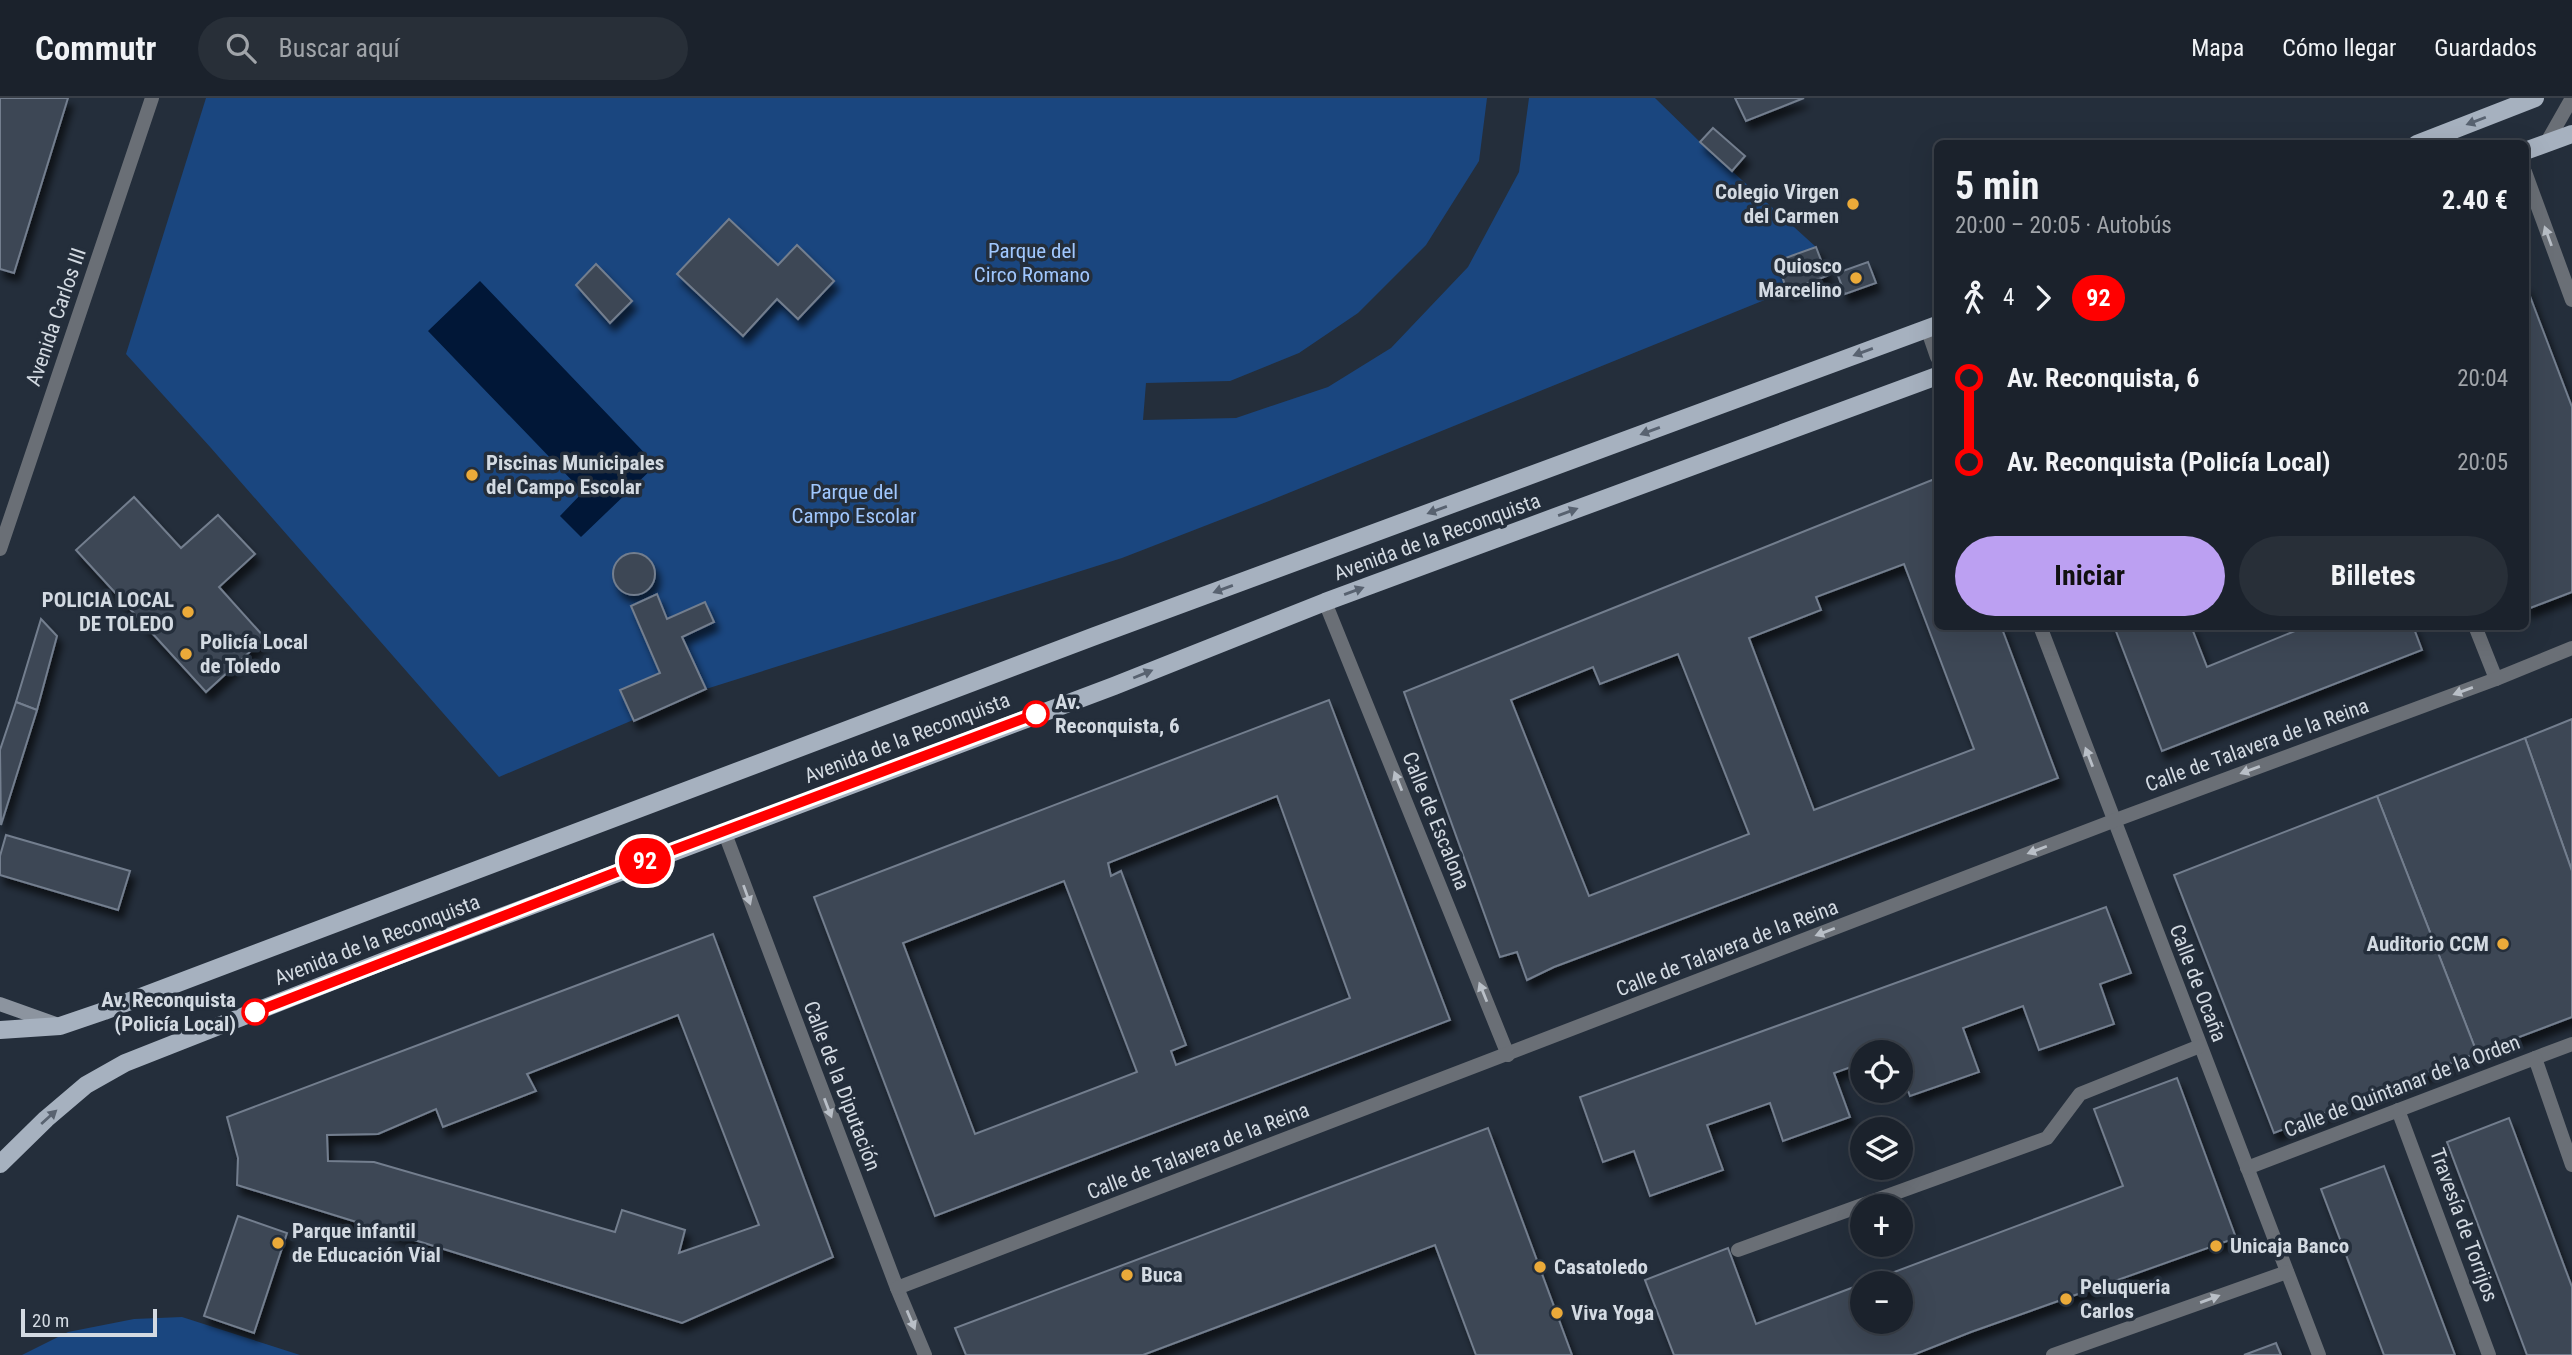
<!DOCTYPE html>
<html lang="es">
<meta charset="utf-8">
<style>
body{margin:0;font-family:"Roboto Condensed",sans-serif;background:#282f38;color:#f1f3f6;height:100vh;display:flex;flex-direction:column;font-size:26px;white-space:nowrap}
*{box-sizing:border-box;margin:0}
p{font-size:23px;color:#a0a4a9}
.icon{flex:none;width:38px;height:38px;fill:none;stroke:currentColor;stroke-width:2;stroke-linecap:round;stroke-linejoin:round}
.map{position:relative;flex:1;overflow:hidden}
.panel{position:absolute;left:1934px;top:42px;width:595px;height:490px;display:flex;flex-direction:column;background:#1b222c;border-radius:10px;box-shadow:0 7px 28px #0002,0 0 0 2px #393f48}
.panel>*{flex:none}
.badge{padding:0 14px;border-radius:23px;font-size:24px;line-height:46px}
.fabs{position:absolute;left:1850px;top:942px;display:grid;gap:14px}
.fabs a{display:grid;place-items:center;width:63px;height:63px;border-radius:50%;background:#1b222c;box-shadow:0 7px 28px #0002,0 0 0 2px #393f48;font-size:35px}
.scale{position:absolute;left:21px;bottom:18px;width:136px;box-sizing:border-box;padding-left:7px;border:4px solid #d3dae2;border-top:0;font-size:19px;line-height:24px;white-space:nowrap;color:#d3dae2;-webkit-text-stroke:5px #242e3b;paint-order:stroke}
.map>.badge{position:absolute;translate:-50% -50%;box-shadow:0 0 0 4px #fff}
.legs{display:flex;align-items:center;gap:10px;height:77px;padding:0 21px;font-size:23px}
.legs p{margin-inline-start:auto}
.headline{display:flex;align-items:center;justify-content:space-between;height:119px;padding:0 21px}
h1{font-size:38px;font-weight:700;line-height:52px}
.cta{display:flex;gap:14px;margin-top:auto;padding:14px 21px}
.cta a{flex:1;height:80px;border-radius:42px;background:#bca0f2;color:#111;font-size:28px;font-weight:700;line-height:80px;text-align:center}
.cta a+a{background:#282f38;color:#f1f3f6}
ul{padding:0 21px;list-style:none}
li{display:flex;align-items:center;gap:24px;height:84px;font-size:26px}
li i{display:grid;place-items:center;width:10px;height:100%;margin:0 9px;background:currentColor}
li i::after{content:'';width:18px;height:18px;margin:-9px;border:5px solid;border-radius:50%;background:#1b222c}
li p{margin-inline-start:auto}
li:first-child i{background:linear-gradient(#0000 50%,currentColor 0)}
li:last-child i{background:linear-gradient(currentColor 50%,#0000 0)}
header{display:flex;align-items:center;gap:42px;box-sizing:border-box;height:98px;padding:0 35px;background:#1b222c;border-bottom:2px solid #393f48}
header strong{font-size:33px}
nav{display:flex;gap:38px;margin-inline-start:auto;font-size:24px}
.search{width:490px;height:63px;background:#282f38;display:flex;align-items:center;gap:18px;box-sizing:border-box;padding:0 24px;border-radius:38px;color:#a0a4a9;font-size:26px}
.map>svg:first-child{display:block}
</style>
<header>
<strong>Commutr</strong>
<div class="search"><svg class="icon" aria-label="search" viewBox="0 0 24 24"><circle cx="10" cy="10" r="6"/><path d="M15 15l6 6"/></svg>Buscar aquí</div>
<nav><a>Mapa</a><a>Cómo llegar</a><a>Guardados</a></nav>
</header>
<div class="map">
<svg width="2572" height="1257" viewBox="0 0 2572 1257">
<defs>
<filter id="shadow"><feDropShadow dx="4.5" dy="8" stdDeviation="3.5" flood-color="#0009"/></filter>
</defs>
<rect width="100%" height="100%" fill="#242e3b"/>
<g fill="#1a467f" fill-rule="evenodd">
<path d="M206,0H1487L1479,63L1426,147L1358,215L1299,255L1230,283L1146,285L1143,322L1236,320L1328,289L1391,250L1468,169L1519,74L1529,0H1655L1700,44L1816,149L1777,163L1787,193L1269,403L1122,460L706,591L499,679L211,350L126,256ZM729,121L778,167L833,183L798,221L777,201L742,238L677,176Z"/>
<path d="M182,1219L300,1257H22L68,1234L134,1221Z"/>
</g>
<path fill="#011737" d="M480,183L656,367L581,439L560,418L583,394L428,233Z"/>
<g fill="#3d4755" stroke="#737e8e" stroke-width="2" fill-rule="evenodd" filter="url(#shadow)">
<path d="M0,0H68L14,175L0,171Z"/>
<path d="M1735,0H1804L1746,23Z"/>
<path d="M1713,30L1745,58L1732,73L1700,44Z"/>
<path d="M729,121L778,167L797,147L834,183L798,221L777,201L743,238L677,176Z"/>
<path d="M1816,149L1827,178L1787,193L1777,163Z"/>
<path d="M1868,164L1876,185L1845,196L1837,175Z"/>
<path d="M596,166L632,203L610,225L576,187Z"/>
<path d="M2525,185L2572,309V494L2525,512Z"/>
<path d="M1937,380V528H2001L2058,680L1554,869L1527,882L1517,854L1500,859L1404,594ZM1904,466L1974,651L1814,712L1749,540L1821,512L1816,499ZM1678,556L1749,736L1589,798L1511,602L1593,569L1600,586Z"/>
<path d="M134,399L181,450L218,417L255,456L219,489L265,540L206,594L76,452Z"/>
<circle cx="634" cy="476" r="21"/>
<path d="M657,496L667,521L705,504L714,524L682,539L706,591L634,623L620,592L660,575L631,508Z"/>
<path d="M41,521L57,538L37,612L16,604Z"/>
<path d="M2114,528H2191L2207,569L2307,528H2413L2422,552L2162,653Z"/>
<path d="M1329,602L1450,922L935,1118L814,799ZM1277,698L1350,900L1176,967L1171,953L1186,947L1121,773L1111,778L1108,765ZM1064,783L1137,974L975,1036L903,845Z"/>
<path d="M16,604L37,612L1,727L0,652Z"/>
<path d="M2572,621V773L2525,640Z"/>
<path d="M2525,640L2572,773V919L2477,955L2377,698Z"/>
<path d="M2377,698L2477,955L2274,1035L2174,777Z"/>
<path d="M6,737L130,773L118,812L0,777V758Z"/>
<path d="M2106,809L2131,875L2100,886L2114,926L2039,952L2023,908L1963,930L1979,974L1910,998L1900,972V954H1862V965L1834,975L1850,1019L1783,1043L1770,1005L1707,1027L1723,1072L1650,1098L1634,1053L1603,1064L1580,999Z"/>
<path d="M713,836L833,1159L682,1225L237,1087L238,1060L227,1019ZM678,917L759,1127L679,1155L685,1132L622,1112L615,1134L374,1064L328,1063L327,1037L378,1036L436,1011L443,1029L536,993L527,976Z"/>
<path d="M2177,980L2236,1140L1971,1234L1913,1257H1674L1645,1182L1728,1150L1756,1226L1862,1186V1223H1900V1185H1865L2123,1088L2094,1011Z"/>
<path d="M2509,1020L2572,1189V1257H2527L2447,1044Z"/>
<path d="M1488,1030L1572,1257H1476L1435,1147L1143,1257H966L955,1230Z"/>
<path d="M2384,1068L2455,1257H2384L2321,1091Z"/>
<path d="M238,1118L287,1135L254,1235L204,1218Z"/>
<path d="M2276,1245L2281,1257H2244Z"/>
</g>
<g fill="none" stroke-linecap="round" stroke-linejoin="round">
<g stroke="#6a6f76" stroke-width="14">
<path d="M2535,960L2572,946"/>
<path d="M2398,1012L2489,1257"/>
</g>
<g stroke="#6a6f76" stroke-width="14">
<path d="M2547,44L2572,0"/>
<path d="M2525,74L2572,202"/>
<path d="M1927,230L1937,259"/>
<path d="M0,451L152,0"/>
<path d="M1325,504L1508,957"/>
<path d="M2040,528L2319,1257"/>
<path d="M2475,528L2496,581"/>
<path d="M724,733L897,1190L925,1257"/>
<path d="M2247,1070L2535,960L2572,1067"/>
<path d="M1738,1152L2047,1040L2080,996L2200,948"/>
<path d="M897,1190L2113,723L2496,581L2572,550"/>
<path d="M2053,1257L2287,1174"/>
</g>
<path stroke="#8c949f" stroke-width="14" d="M0,906L56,926"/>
<g stroke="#a6b1bf" stroke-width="18">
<path d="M2417,46L2535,0"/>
<path d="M2525,53L2572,36"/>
<path d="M0,932L60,928L104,913L1095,538L1937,227"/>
<path d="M0,1066L46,1021L86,987L125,965L384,863L1114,588L1325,504L1937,278"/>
</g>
</g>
<defs><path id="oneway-solid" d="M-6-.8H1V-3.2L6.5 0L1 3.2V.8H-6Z" transform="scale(1.75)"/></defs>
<g fill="#586270">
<use href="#oneway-solid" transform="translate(2476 23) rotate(159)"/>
<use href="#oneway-solid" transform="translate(1863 254) rotate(160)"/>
<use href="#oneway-solid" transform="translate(1650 333) rotate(160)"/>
<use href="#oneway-solid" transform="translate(1437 412) rotate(160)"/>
<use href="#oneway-solid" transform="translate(1568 414) rotate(-20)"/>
<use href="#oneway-solid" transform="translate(1223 491) rotate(160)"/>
<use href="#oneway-solid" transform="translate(1354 493) rotate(-20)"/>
<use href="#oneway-solid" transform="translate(1143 576) rotate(-22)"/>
<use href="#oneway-solid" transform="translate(49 1019) rotate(-42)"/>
</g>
<g fill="#b9bfc7">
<use href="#oneway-solid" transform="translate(2548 138) rotate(-110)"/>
<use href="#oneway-solid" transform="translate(2463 593) rotate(160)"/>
<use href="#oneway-solid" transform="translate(2089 659) rotate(-111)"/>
<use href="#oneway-solid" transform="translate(2250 672) rotate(160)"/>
<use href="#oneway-solid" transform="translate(1398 683) rotate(-112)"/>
<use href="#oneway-solid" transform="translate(2037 752) rotate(159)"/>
<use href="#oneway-solid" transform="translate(747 797) rotate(70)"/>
<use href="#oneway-solid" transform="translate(1825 834) rotate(159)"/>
<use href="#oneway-solid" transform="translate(1483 894) rotate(-112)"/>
<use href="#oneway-solid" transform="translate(828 1010) rotate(69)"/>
<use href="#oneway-solid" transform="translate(2210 1201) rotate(-20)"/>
<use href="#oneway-solid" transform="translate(911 1222) rotate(67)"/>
</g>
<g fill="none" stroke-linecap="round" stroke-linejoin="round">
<g stroke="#fff" stroke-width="16">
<path id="line-1" d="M255,914L676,751L1036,616"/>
</g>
<use href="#line-1" stroke="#f00" stroke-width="10"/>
</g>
<g fill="#ebaa39" stroke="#242e3b" stroke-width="2.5">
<circle cx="1853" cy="106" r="7"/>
<circle cx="1856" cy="180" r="7"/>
<circle cx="472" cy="377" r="7"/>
<circle cx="188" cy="514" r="7"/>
<circle cx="186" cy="556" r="7"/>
<circle cx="2503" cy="846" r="7"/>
<circle cx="278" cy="1145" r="7"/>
<circle cx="2216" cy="1148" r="7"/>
<circle cx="1540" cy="1169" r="7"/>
<circle cx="1127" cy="1177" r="7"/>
<circle cx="2066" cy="1201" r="7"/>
<circle cx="1557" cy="1215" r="7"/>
</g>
<g fill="#fff" stroke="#f00" stroke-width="3.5">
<circle cx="1036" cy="616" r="12"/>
<circle cx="255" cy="914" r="12"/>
</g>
<g text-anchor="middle" stroke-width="7" stroke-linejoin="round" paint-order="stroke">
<g font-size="21" font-weight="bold" fill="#d3dae2" stroke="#242e3b" text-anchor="start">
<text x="1839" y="101" text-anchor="end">Colegio Virgen<tspan x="1839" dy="24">del Carmen</tspan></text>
<text x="1842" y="175" text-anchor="end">Quiosco<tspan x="1842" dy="24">Marcelino</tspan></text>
<text x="486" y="372">Piscinas Municipales<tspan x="486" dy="24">del Campo Escolar</tspan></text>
<text x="174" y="509" text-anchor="end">POLICIA LOCAL<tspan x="174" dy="24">DE TOLEDO</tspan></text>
<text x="200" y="551">Policía Local<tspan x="200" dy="24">de Toledo</tspan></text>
<text x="2489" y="853" text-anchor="end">Auditorio CCM</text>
<text x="292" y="1140">Parque infantil<tspan x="292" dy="24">de Educación Vial</tspan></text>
<text x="2230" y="1155">Unicaja Banco</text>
<text x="1554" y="1176">Casatoledo</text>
<text x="1141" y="1184">Buca</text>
<text x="2080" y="1196">Peluqueria<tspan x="2080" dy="24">Carlos</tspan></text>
<text x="1571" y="1222">Viva Yoga</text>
</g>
<g font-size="21" fill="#a0c7fe" stroke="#242e3b">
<text x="1032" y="160">Parque del<tspan x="1032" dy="24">Circo Romano</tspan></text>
<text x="854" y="401">Parque del<tspan x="854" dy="24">Campo Escolar</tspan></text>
</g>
<g font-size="21" fill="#d3dae2" stroke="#242e3b">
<text transform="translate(56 219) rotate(-71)" y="7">Avenida Carlos III</text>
<text transform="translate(1437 439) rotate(-20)" y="7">Avenida de la Reconquista</text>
<text transform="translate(907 640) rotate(-21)" y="7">Avenida de la Reconquista</text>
<text transform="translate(2257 647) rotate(-20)" y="7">Calle de Talavera de la Reina</text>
<text transform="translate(1436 723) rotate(68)" y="7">Calle de Escalona</text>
<text transform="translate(377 842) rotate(-21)" y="7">Avenida de la Reconquista</text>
<text transform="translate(1727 850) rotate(-21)" y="7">Calle de Talavera de la Reina</text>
<text transform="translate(2198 885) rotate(69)" y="7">Calle de Ocaña</text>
<text transform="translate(842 988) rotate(69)" y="7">Calle de la Diputación</text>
<text transform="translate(2402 988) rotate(-21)" y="7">Calle de Quintanar de la Orden</text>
<text transform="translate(1198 1053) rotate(-21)" y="7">Calle de Talavera de la Reina</text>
<text transform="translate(2464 1127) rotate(70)" y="7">Travesía de Torrijos</text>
</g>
<g font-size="21" font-weight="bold" fill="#d3dae2" stroke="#242e3b" text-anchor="start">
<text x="1055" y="611">Av.<tspan x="1055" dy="24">Reconquista, 6</tspan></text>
<text x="236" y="909" text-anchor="end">Av. Reconquista<tspan x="236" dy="24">(Policía Local)</tspan></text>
</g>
</g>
</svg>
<div class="fabs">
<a><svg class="icon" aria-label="locate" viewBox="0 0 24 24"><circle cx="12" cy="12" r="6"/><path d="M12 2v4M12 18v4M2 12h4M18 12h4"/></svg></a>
<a><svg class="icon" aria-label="layers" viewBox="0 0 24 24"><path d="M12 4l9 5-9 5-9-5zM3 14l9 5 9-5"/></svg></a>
<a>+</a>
<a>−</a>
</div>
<div class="scale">20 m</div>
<b class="badge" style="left:645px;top:763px;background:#f00;color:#fff">92</b>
<section class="panel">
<div class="headline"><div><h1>5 min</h1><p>20:00 – 20:05 · Autobús</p></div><b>2.40 €</b></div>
<div class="legs"><svg class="icon" aria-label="walk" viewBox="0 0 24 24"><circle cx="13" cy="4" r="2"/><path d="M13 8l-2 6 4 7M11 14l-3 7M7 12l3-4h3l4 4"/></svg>4<svg class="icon" aria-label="forward" viewBox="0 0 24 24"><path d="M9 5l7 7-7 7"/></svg><b class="badge" style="background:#f00;color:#fff">92</b></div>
<ul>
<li><i style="color:#f00"></i><b>Av. Reconquista, 6</b><p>20:04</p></li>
<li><i style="color:#f00"></i><b>Av. Reconquista (Policía Local)</b><p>20:05</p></li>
</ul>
<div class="cta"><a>Iniciar</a><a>Billetes</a></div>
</section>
</div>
